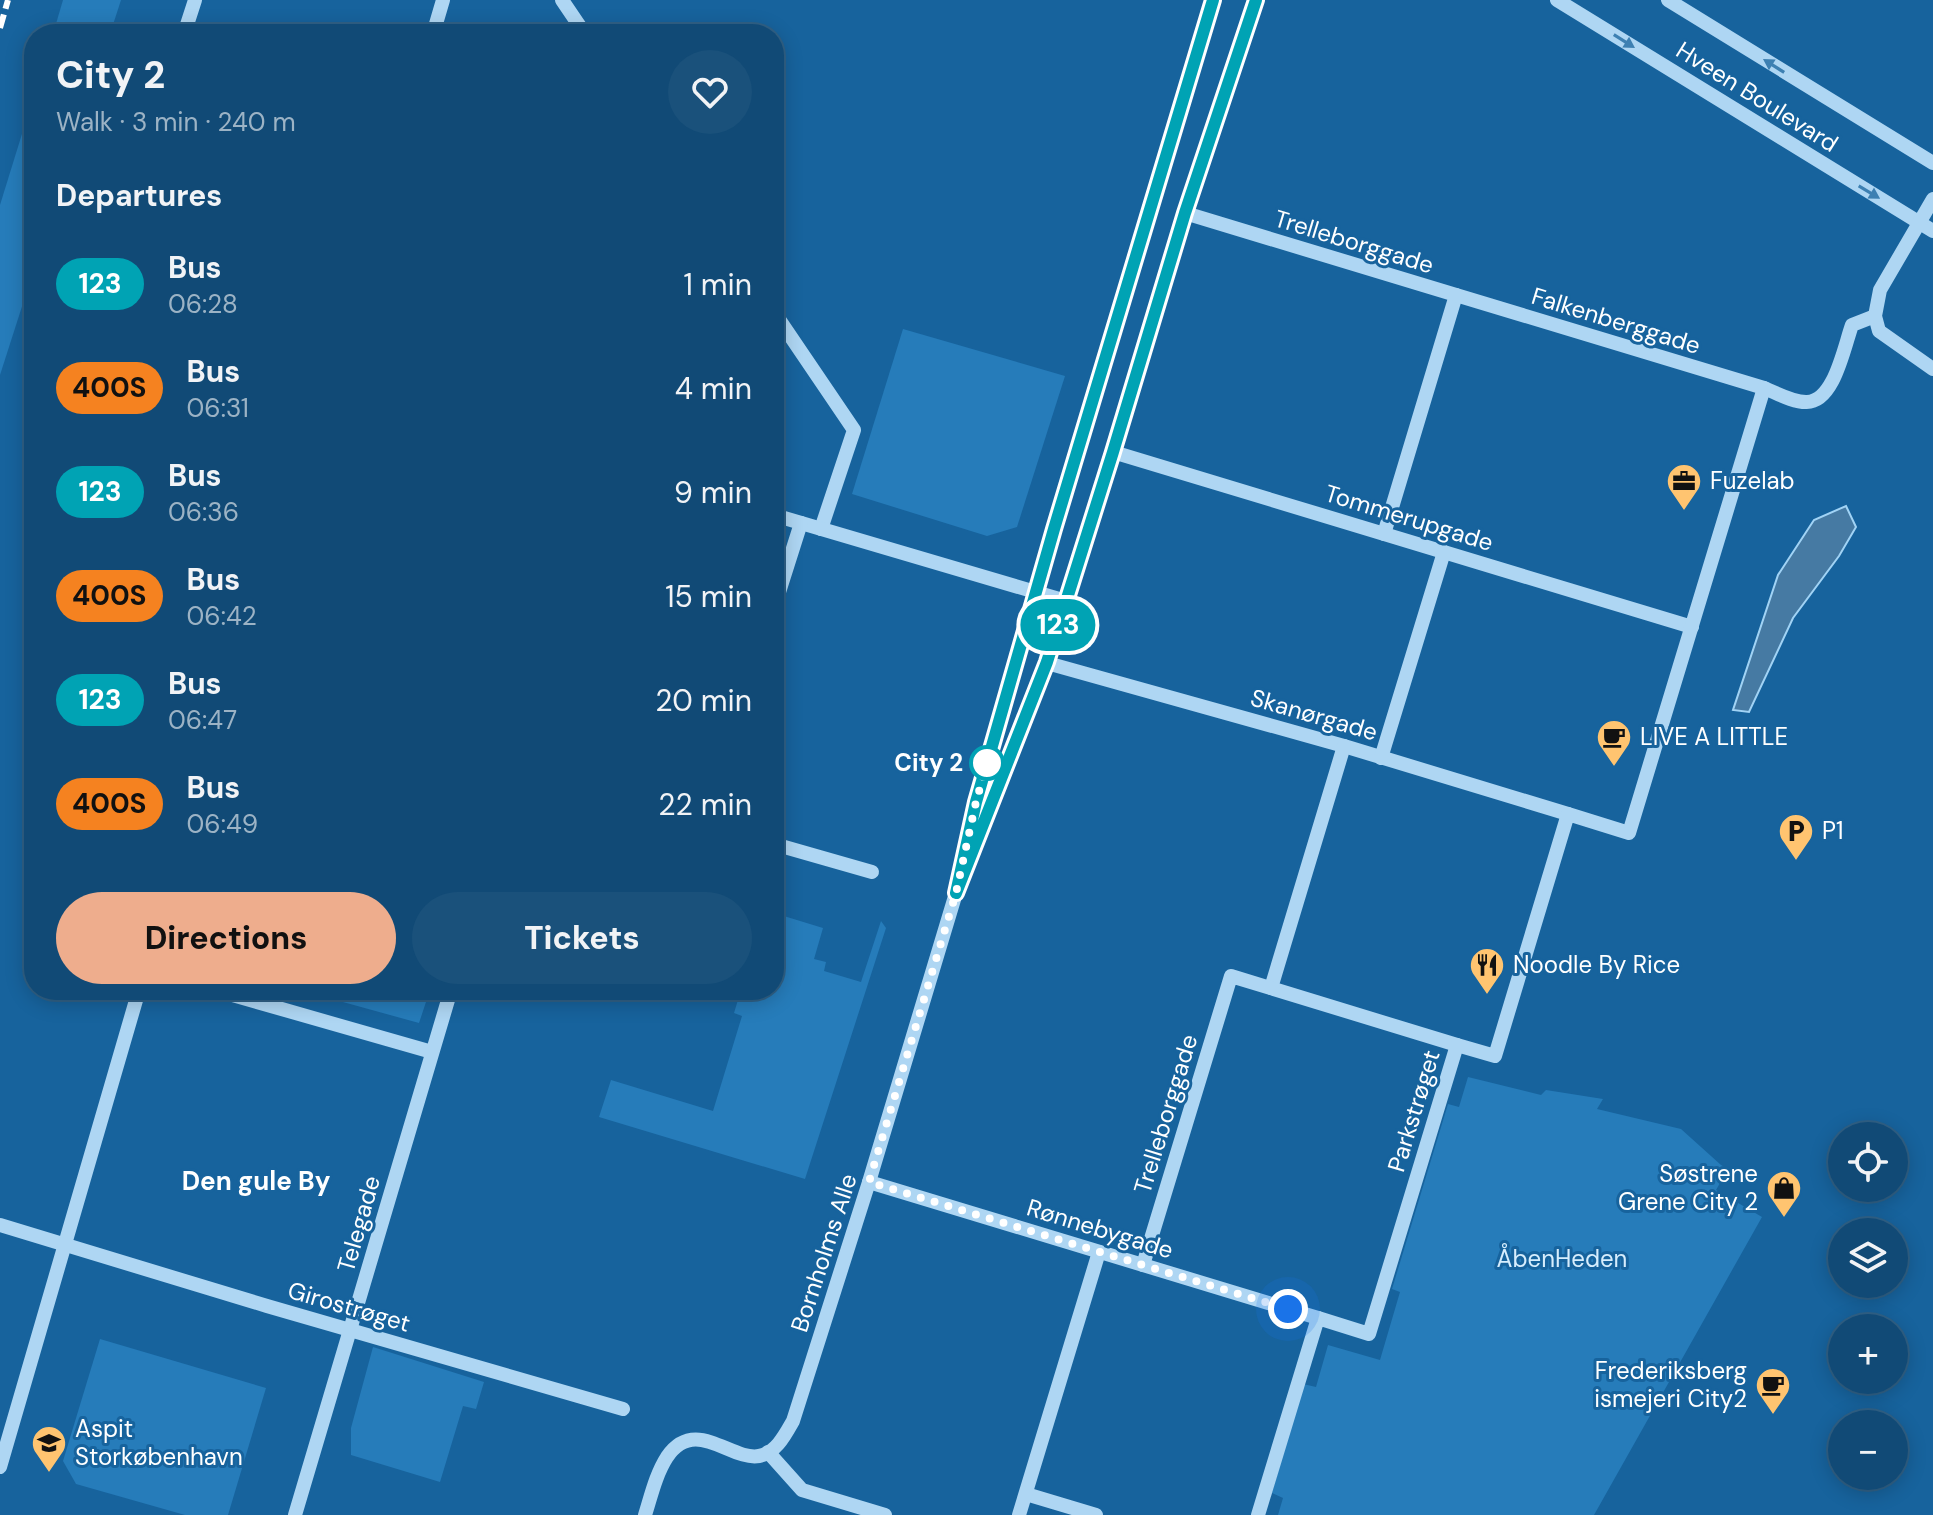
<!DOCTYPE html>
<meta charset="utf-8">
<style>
body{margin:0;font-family:"DM Sans",sans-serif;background:#1a517b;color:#f1f3f6;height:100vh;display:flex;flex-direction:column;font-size:30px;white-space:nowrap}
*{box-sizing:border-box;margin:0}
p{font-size:26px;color:#9cb3c5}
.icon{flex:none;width:44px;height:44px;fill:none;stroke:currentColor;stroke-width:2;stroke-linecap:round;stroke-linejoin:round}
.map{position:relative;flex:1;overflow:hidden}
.sheet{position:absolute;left:24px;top:24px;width:760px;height:976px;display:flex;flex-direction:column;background:#114a76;border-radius:32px;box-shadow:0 4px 20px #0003,0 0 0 2px #306288}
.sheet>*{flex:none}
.badge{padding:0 16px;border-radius:26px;font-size:28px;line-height:52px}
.buttons{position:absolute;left:1828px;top:1122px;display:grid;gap:16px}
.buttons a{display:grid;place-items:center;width:80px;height:80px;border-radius:50%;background:#114a76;box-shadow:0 4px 20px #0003,0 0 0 2px #306288;font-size:40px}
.you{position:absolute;width:40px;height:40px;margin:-20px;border:6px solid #fff;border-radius:50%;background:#1a73e8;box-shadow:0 0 0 12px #1a73e833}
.map>.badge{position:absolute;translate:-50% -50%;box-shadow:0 0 0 4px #fff}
h2{padding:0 32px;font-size:30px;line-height:72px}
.round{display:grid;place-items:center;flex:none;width:84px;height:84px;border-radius:42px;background:#1a517b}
.head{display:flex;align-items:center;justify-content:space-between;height:136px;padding:0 32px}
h1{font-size:38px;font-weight:800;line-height:60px}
.cta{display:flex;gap:16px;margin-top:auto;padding:16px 32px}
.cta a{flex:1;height:92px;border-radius:48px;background:#eead8d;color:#111;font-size:32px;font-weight:800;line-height:92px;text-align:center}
.cta a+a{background:#1a517b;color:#f1f3f6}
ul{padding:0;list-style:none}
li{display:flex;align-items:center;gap:24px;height:104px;padding:0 32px}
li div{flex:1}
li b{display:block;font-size:30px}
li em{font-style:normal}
li .badge{min-width:88px;font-weight:700;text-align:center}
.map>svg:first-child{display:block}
</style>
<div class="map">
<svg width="1933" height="1515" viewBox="0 0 1933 1515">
<rect width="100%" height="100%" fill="#17639d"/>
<g fill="#267cba">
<path d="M63,0H121L110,34H53Z"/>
<path d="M34,95V269L0,375V205Z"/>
<path d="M903,329L1065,376L1017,527L987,536L852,494Z"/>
<path d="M774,913L823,928L814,959L826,962L824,971L861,982L881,921L886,928L805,1179L599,1117L611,1080L713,1111L742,1016L734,1013L741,990H774Z"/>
<path d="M330,990H430L419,1023L332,999Z"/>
<path d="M1468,1077L1541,1095L1546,1090L1603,1099L1597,1109L1681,1129L1721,1165L1728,1169L1716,1190L1762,1217L1594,1515H1278L1283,1498L1272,1493L1303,1384L1316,1387L1328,1345L1380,1360L1400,1292L1392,1289L1448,1104L1459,1107Z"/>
<path d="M100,1339L266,1388L228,1515H185L76,1484L63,1461Z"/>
<path d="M373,1347L484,1382L476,1409L463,1406L440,1482L351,1455V1428Z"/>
</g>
<path fill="#467aa3" stroke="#a1d3f5" stroke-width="2" d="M1846,506L1856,527L1839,556L1793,618L1749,712L1733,710L1778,575L1814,520Z"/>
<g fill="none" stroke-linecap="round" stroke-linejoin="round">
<g stroke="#aed6f3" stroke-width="14">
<path d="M562,0L585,34"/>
<path d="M1557,0L1933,231"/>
<path d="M1668,0L1933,163"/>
<path d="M184,34L195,0"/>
<path d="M433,34L443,0"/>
<path d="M1933,199L1880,290L1875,316L1879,331L1933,369"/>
<path d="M1185,213L1456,295L1384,534"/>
<path d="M1456,295L1764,388"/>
<path d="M774,312L854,430L821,529"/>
<path d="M1113,452L1692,627"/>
<path d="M774,515L1066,601"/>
<path d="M774,608L801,523"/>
<path d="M1047,663L1344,746L1568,814"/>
<path d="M1381,758L1444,552"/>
<path d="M774,844L872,872"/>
<path d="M972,852L1047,662L1185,213L1256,0"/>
<path d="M1271,988L1344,746"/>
<path d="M215,990L432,1052"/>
<path d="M869,1182L1318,1318"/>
<path d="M0,1225L267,1306L623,1409"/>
<path d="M1143,1265L1231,976L1457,1045"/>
<path d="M768,1452L802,1490L885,1515"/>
<path d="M0,1467L139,990"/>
<path d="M1026,1494L1096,1515"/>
<path d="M295,1515L451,990"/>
<path d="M645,1515C651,1496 656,1474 667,1457C695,1416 731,1461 759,1456C776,1453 785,1435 793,1421L869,1182L956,893L976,802L1054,529L1213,0"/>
<path d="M1019,1515L1099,1252"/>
<path d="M1258,1515L1318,1318L1369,1334L1457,1045L1495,1056L1568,814L1629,833L1764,388C1777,393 1792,402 1806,402C1834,403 1844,347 1852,325L1875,316"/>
</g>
<path stroke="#fff" stroke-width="6" stroke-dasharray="14 6" stroke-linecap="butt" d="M0,28L8,0"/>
</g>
<defs><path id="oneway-solid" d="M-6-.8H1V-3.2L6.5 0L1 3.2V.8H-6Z" transform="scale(2)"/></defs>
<g fill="#3d80b2">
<use href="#oneway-solid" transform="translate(1624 41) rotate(32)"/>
<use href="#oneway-solid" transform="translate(1774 66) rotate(-148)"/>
<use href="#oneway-solid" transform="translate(1869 192) rotate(31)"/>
</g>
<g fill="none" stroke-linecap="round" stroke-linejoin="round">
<g stroke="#fff" stroke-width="18">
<path id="line" d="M1213,0L1054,529L976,802L956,893L1047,662L1113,452L1185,213L1256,0"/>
</g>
<use href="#line" stroke="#00a3b4" stroke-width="12"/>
<path stroke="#fff" stroke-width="8" stroke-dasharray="0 14.4" d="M987,763L976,802L956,893L869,1182L1288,1309"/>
</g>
<defs>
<g id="office-pin" transform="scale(1.8)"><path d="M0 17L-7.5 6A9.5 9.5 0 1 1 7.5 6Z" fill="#ffc470" stroke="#17639d"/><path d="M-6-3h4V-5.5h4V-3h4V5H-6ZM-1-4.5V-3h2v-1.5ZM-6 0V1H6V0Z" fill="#111"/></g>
<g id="cafe-pin" transform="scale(1.8)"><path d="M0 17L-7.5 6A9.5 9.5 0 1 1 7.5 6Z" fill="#ffc470" stroke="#17639d"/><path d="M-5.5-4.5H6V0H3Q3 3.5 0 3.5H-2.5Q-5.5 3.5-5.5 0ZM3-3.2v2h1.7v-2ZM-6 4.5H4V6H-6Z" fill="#111"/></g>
<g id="parking-pin" transform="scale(1.8)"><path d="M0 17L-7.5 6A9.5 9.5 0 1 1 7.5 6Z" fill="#ffc470" stroke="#17639d"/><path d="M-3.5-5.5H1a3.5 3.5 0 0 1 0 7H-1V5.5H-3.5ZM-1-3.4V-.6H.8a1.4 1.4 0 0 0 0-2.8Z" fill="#111"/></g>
<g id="restaurant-pin" transform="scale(1.8)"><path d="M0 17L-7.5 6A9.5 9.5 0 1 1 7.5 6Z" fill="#ffc470" stroke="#17639d"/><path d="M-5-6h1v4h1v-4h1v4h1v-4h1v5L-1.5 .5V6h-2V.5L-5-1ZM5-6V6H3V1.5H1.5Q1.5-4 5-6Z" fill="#111"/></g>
<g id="shop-pin" transform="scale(1.8)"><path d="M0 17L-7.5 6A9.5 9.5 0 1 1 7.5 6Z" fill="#ffc470" stroke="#17639d"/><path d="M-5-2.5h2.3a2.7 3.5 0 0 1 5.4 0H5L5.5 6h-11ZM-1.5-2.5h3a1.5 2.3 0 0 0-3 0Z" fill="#111"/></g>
<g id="school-pin" transform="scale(1.8)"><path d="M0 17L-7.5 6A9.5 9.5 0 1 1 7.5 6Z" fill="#ffc470" stroke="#17639d"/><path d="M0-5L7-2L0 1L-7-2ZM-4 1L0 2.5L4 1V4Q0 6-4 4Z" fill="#111"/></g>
</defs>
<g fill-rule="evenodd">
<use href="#office-pin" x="1684" y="481"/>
<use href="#cafe-pin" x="1614" y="737"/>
<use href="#parking-pin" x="1796" y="831"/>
<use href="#restaurant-pin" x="1487" y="965"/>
<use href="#shop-pin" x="1784" y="1188"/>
<use href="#cafe-pin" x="1773" y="1385"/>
<use href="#school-pin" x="49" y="1443"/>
</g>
<circle fill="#fff" stroke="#00a3b4" stroke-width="4" cx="987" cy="763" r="16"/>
<g text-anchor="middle" stroke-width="6" stroke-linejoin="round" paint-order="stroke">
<g font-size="24" fill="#fff" stroke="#17639d">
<text transform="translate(1757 97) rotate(32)" y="8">Hveen Boulevard</text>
<text transform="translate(1354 242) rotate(17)" y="8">Trelleborggade</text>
<text transform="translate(1616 321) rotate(17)" y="8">Falkenberggade</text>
<text transform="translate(1409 518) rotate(17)" y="8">Tommerupgade</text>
<text transform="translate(1314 715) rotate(16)" y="8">Skanørgade</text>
<text transform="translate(1414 1111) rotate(-73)" y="8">Parkstrøget</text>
<text transform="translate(1166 1114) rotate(-73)" y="8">Trelleborggade</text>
<text transform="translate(359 1224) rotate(-74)" y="8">Telegade</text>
<text transform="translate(1100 1229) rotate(17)" y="8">Rønnebygade</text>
<text transform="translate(824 1253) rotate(-72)" y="8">Bornholms Alle</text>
<text transform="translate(349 1307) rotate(16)" y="8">Girostrøget</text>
</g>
<g font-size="24" fill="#fff" stroke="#17639d" text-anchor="start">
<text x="1710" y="489">Fuzelab</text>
<text x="1640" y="745">LIVE A LITTLE</text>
<text x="1822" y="839">P1</text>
<text x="1513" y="973">Noodle By Rice</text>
<text x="1758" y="1182" text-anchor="end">Søstrene<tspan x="1758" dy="28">Grene City 2</tspan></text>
<text x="1747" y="1379" text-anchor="end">Frederiksberg<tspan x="1747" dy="28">ismejeri City2</tspan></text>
<text x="75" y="1437">Aspit<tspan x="75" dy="28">Storkøbenhavn</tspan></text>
</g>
<g font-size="24" font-weight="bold" fill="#fff" stroke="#17639d" text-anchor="end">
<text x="963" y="771">City 2</text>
</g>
<g font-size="24" fill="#d6edfd" stroke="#17639d">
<text x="1562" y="1267">ÅbenHeden</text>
</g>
<g font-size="26" font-weight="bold" fill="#fff" stroke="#17639d">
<text x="256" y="1190">Den gule By</text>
</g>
</g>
</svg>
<div class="buttons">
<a><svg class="icon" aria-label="locate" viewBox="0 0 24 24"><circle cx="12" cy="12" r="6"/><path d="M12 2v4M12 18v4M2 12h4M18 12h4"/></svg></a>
<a><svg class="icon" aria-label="layers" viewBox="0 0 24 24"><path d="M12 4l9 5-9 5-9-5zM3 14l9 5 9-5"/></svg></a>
<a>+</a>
<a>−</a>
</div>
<div class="you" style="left:1288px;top:1309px"></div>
<b class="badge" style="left:1058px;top:625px;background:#00a3b4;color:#fff">123</b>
<section class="sheet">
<div class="head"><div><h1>City 2</h1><p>Walk · 3 min · 240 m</p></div><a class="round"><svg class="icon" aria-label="heart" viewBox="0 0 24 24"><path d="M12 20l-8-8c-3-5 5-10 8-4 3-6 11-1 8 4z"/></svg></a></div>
<h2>Departures</h2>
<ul>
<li><span class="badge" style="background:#00a3b4;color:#fff">123</span><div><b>Bus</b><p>06:28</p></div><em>1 min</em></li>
<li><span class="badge" style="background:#f58220;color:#111">400S</span><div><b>Bus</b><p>06:31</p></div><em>4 min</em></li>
<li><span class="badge" style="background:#00a3b4;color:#fff">123</span><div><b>Bus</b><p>06:36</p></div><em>9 min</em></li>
<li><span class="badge" style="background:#f58220;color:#111">400S</span><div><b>Bus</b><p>06:42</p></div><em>15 min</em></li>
<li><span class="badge" style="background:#00a3b4;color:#fff">123</span><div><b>Bus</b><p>06:47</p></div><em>20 min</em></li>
<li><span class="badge" style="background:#f58220;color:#111">400S</span><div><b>Bus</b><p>06:49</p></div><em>22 min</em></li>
</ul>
<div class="cta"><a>Directions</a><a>Tickets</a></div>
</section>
</div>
